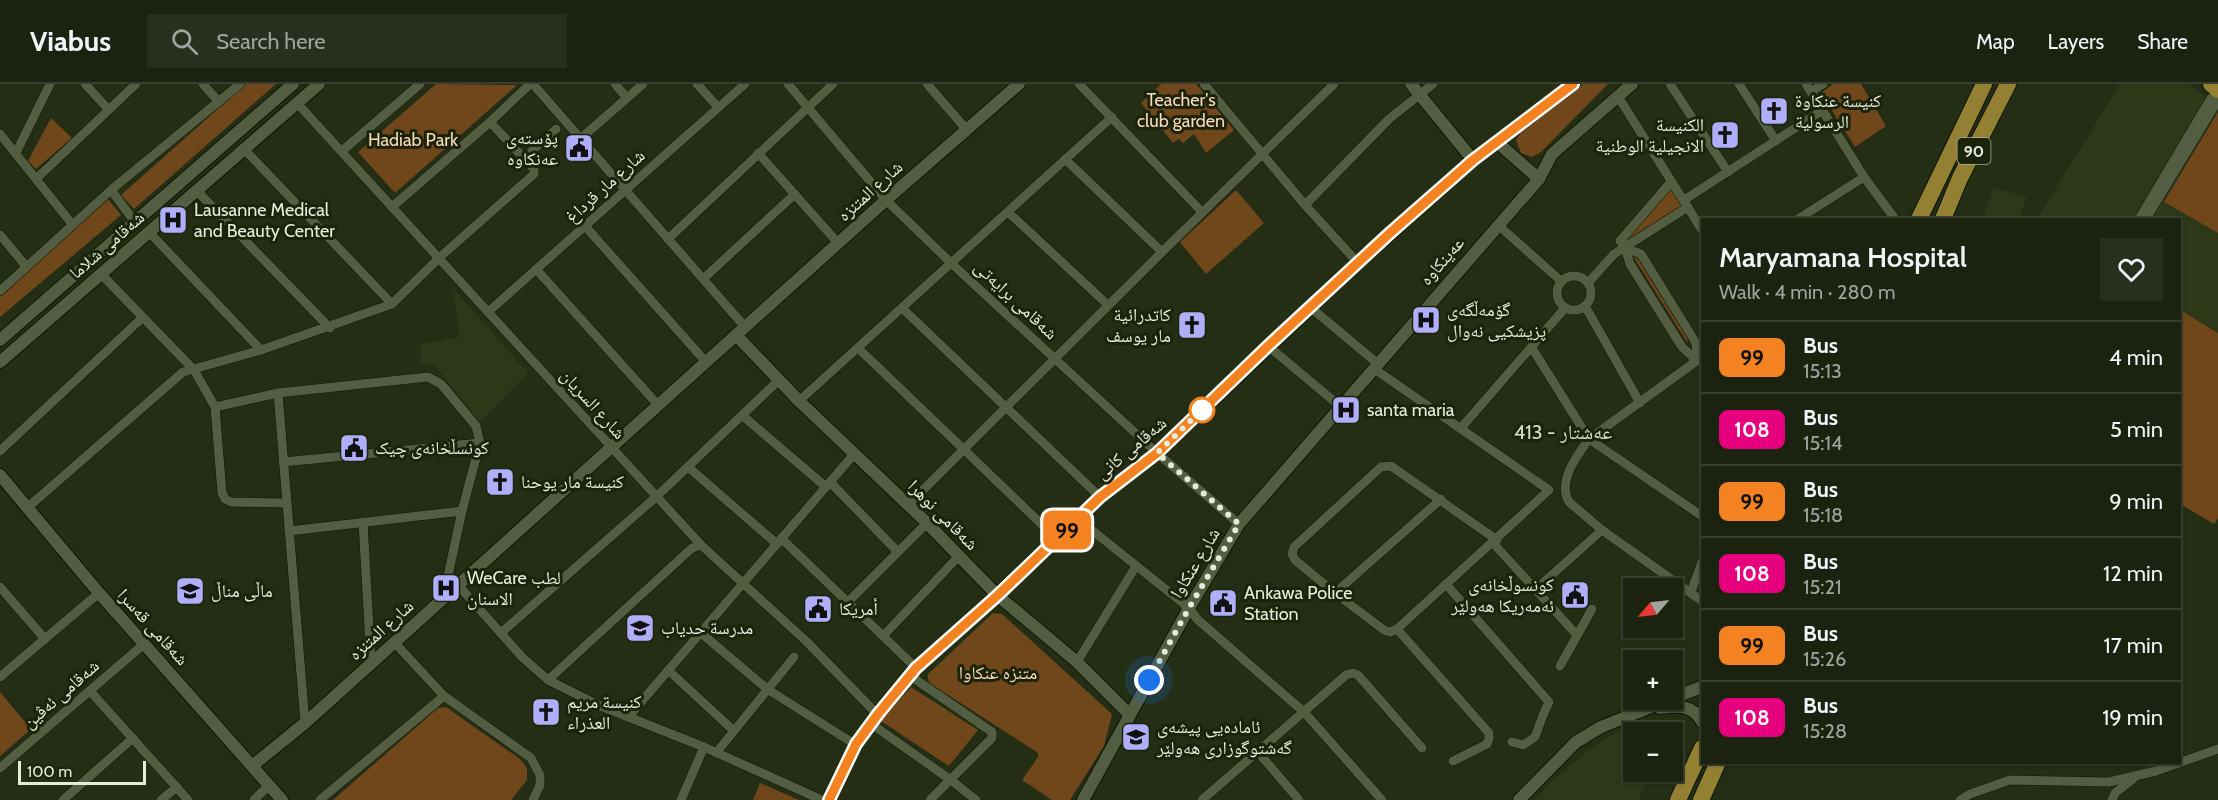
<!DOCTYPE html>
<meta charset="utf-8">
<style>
body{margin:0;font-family:Cabin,"Noto Naskh Arabic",sans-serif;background:#282f1e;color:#f1f3f6;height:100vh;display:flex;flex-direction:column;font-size:22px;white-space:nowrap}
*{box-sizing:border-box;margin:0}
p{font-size:20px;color:#a0a49f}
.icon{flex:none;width:33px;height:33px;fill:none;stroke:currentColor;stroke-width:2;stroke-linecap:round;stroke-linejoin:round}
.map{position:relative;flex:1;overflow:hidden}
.sheet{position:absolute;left:1701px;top:134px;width:480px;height:546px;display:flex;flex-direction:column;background:#1b2210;border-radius:0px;box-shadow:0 2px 4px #0004,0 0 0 2px #393f30}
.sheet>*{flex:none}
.badge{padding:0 12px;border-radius:9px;font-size:21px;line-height:39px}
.needle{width:39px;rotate:242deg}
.tools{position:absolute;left:1623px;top:494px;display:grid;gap:12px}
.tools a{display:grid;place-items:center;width:60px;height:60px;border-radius:0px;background:#1b2210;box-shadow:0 2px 4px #0004,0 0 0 2px #393f30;font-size:30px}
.scale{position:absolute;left:18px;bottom:15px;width:128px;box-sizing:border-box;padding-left:6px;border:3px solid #e4ebdb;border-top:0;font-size:16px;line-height:21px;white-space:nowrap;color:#e4ebdb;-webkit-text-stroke:4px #1b240b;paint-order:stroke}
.you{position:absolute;width:30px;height:30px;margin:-15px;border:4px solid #fff;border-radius:50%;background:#1a73e8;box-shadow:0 0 0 9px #1a73e833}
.map>.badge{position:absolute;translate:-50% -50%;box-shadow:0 0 0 3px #fff}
.round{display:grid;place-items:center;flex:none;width:63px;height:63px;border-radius:0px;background:#282f1e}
.headline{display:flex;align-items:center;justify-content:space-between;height:102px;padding:0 18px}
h1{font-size:28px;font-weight:600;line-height:45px}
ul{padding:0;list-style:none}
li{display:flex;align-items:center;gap:18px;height:72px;padding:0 18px;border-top:2px solid #393f30}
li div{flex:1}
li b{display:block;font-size:22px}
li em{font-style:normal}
li .badge{min-width:66px;font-weight:700;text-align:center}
header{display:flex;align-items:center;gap:36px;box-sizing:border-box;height:84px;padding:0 30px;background:#1b2210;border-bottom:2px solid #393f30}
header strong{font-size:28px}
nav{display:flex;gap:33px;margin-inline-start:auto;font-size:21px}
.search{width:420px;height:54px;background:#282f1e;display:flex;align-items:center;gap:15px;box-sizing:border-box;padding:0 21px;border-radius:0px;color:#a0a49f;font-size:22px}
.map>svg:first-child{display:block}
</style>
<header>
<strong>Viabus</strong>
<div class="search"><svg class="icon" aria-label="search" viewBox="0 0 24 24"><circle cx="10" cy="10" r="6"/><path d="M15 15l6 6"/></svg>Search here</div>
<nav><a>Map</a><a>Layers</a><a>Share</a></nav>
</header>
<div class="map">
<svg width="2218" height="716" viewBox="0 0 2218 716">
<rect width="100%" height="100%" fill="#242e15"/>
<g fill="#2c3818">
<path d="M2120,0H2189L2218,23V435L2214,440L2180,419V135H2037Z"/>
<path d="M1994,104L2027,113L2019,135H1983Z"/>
<path d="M452,203L528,289L480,338L435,282L421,280L420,260L460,253Z"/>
<path d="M1642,633L1653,648H1634V687H1655L1641,707L1640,716H1535L1551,698L1591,664Z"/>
</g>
<g fill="#70461b">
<path d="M246,0H276L134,125L121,111Z"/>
<path d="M436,0L517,1L395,109L358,68Z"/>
<path d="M1161,0H1196L1234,46L1206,69L1194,50L1183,59L1179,55L1173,59L1141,19Z"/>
<path d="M1583,0H1608L1541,68L1532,73L1521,69L1516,56L1521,49Z"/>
<path d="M1833,0H1861L1886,42L1855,63L1821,9Z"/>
<path d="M2218,28V149L2164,118Z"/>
<path d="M51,34L72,54L36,85L28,77Z"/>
<path d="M1671,103L1685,123L1625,161L1623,158Z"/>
<path d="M1236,106L1264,139L1206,190L1180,158Z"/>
<path d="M107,114L121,131L0,233V213Z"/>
<path d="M1633,172L1639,176L1688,254L1687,258Z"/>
<path d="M2180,226L2218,249V434L2214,440L2180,420Z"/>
<path d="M993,529L1002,530L1112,630L1104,662L1070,716H1052L1022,696L1038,673V669L931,600L928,596V590Z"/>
<path d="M911,603L978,646L949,682L881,637Z"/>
<path d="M0,608L31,645L0,672Z"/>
<path d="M446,623L520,675L527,684V696L511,716H333L438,624Z"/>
<path d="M760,699L799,716H753Z"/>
</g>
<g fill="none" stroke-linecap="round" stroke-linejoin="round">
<g stroke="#0d1601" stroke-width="10">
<g id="street">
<path d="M85,0L108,25"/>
<path d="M203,0L219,18"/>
<path d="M533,0L745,243"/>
<path d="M615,0L627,14"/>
<path d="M697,0L718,23"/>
<path d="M788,0L886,116L951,179L1157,369L1239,440"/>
<path d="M927,0L967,46"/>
<path d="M1079,0L1202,128"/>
<path d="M1204,0L1305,121L1358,179"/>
<path d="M1670,0L1728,88"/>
<path d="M1739,0L1776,57"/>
<path d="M1806,0L1864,93L1895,135"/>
<path d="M1811,8L1823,0"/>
<path d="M1619,14L1702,146"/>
<path d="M297,19L701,461L806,557L877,630"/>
<path d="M0,50L72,140"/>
<path d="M580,55L643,0"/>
<path d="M244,65L392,220"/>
<path d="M342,67L420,0"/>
<path d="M16,69L50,0"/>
<path d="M758,69L838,159"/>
<path d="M524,74L556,45"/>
<path d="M1065,75L1162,168"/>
<path d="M37,94L136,0"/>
<path d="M111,106L135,138"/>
<path d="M197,107L330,244"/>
<path d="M1684,116L1823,26"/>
<path d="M1305,121L1389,35L1433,0"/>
<path d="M392,123L490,38L530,0"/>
<path d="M1008,128L1108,221"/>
<path d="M1798,135L1864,93"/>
<path d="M2139,135L2211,14L2217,18L2146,135"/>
<path d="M1498,141L1561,197"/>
<path d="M585,142L706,278"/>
<path d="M149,148L261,266"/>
<path d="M0,151L26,182"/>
<path d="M668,155L833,0"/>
<path d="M1625,164L1641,170L1696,259L1697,277L1682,263L1630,180Z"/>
<path d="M1625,164L1620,157L1671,98"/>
<path d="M536,185L658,321"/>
<path d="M101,190L194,286L215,323L222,409L225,415L231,418L287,419"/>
<circle cx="1574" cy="209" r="17"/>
<path d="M703,195L795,110"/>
<path d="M1588,199L1614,170L1688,123"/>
<path d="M0,207L111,106L240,0"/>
<path d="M1585,222L1640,319"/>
<path d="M1310,223L1377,279"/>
<path d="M902,224L1100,413"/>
<path d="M488,228L745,0"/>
<path d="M1268,262L1341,323"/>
<path d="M858,264L1057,455"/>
<path d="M1532,264L1589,355L1702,432"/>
<path d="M1702,273L1589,355C1577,371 1557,398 1569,418L1602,446L1702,517"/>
<path d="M1373,284L1549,406L1397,545L1390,548L1384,546L1335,509L1295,476L1292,470L1294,463L1381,383L1391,382L1497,456"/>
<path d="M278,309L305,639"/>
<path d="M799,317L1112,33"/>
<path d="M215,323L278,309L428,293L441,300L476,342L480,359L462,427L443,515"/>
<path d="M743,332L826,403"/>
<path d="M1461,344L1565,224"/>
<path d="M0,367L142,234"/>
<path d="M283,378L480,359"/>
<path d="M688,383L777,460"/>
<path d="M830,398L897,467"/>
<path d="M908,421L1162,168L1334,0"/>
<path d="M27,424L183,288L261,266L392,220L440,173L534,90V85L490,38"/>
<path d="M1078,435L1189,524L1197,535L1304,628L1382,716"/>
<path d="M363,438L371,579"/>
<path d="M289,447L462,427"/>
<path d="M781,454L883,552L959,472"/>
<path d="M1493,459L1576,550"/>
<path d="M1446,500L1549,618L1543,631L1535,653L1523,661L1512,658"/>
<path d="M458,501L522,573L548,596L598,621L704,663L822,716"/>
<path d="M0,503L45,555"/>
<path d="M1535,506L1602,446"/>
<path d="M1691,508L1702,478"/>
<path d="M1335,509L1441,415"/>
<path d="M848,518L927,439"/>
<path d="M1397,545L1489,649V655L1487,660L1453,677"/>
<path d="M501,549L656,413L779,296"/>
<path d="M701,549L767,605L856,661"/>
<path d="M883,552L916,584"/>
<path d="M394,558L444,612L531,674L540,691V701L533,716"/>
<path d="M1077,578L1136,482"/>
<path d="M1560,582L1592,525"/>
<path d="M668,586L733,646"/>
<path d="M909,591L992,648V654L930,716"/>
<path d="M0,593L99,509"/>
<path d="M548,596L692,464L701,461"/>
<path d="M90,607L188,716"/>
<path d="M629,632L855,369"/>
<path d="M870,639L951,696L976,716"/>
<path d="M1258,668L1299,716"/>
<path d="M716,669L794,573"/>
<path d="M0,684L144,560"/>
<path d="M63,716L133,654"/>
<path d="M161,716L177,703"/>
<path d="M254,716L269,701"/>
<path d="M320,716L444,612"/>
<path d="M681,716L704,663"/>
<path d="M1202,716L1346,591L1353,589L1358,591L1422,664"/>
<path d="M1960,716L1970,710L2010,696L2109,698L2156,687L2218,665"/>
<path d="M2112,716L2115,709L2133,695"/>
</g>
</g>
<g stroke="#0d1601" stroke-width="14">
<g id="secondary">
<path d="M1411,0L1473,76"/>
<path d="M1497,58L1539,95"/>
<path d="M736,251L799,317L924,436L997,511L1077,578L1130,631"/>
<path d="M0,256L293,0"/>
<path d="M0,278L319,0"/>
<path d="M0,391L99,509L282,716"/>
<path d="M1672,614L1702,603"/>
<path d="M1660,624C1678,622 1693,620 1702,638"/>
<path d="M252,682L305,639L886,116L1019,0"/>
<path d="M829,716L856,661L877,630L916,584L997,511L1100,413L1157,369L1358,179L1473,76L1573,0"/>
<path d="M1083,716L1189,524L1239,440L1539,95L1552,70L1632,0"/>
<path d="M1519,716L1576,658L1601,643L1671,615"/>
</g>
</g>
<g stroke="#0d1601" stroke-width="18">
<g id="highway">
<path d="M2211,0L2218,6"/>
<path d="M1919,135L1984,0"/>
<path d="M1943,135L1960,94L2008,0"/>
<path d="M1678,716L1702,664"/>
<path d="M1701,716L1718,678"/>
</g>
</g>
<use href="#street" stroke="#525d42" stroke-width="9"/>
<use href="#secondary" stroke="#525d42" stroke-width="12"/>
<use href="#highway" stroke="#938033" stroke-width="16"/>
</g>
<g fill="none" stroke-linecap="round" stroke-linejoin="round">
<g stroke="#fff" stroke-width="14">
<path id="line" d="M829,716L856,660L878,630L916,584L998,511L1100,413L1157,369L1268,262L1390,149L1473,76L1573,0"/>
</g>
<use href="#line" stroke="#f58220" stroke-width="9"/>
<path stroke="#e4ebdb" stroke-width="6" stroke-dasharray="0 10.8" d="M1149,596L1189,524L1239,440L1157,369L1205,323L1202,326"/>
</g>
<defs>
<g id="church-square" transform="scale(1.5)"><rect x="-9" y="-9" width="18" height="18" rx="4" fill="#afaefa" stroke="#1b240b"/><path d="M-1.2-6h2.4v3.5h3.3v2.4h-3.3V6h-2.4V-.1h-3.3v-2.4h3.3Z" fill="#111"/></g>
<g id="civic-square" transform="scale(1.5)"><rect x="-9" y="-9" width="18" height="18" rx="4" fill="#afaefa" stroke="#1b240b"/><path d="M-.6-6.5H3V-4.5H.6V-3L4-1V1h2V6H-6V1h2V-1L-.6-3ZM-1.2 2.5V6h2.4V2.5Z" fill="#111"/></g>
<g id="hospital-square" transform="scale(1.5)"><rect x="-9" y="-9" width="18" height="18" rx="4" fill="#afaefa" stroke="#1b240b"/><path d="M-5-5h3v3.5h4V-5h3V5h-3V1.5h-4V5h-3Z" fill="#111"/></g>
<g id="school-square" transform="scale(1.5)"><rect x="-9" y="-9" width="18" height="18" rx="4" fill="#afaefa" stroke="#1b240b"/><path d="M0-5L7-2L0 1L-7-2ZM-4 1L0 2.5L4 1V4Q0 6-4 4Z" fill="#111"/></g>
</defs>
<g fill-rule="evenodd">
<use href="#church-square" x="1774" y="27"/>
<use href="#church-square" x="1725" y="51"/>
<use href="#civic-square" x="579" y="64"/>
<use href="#hospital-square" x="173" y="136"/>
<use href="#hospital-square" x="1426" y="236"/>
<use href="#church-square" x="1192" y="241"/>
<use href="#hospital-square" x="1346" y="326"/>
<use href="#civic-square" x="354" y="364"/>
<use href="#church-square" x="500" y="398"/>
<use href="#hospital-square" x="446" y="504"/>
<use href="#school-square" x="190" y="507"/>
<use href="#civic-square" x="1575" y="511"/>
<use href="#civic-square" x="1223" y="519"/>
<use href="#civic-square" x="818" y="525"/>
<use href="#school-square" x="640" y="544"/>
<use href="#church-square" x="546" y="628"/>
<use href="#school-square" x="1136" y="653"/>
</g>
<circle fill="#fff" stroke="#f58220" stroke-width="3" cx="1202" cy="326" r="12"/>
<g text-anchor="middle" stroke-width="6" stroke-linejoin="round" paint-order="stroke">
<rect fill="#1b240b" stroke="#a8af9d" stroke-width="1.5" x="1957.5" y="54" width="33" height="26" rx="4.5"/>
<g font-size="16" font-weight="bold" fill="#e4ebdb">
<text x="1974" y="73">90</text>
</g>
<g font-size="18" fill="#fad8b9" stroke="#1b240b">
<text x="1181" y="22">Teacher's<tspan x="1181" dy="21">club garden</tspan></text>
<text x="413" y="62">Hadiab Park</text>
<text x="998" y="595">متنزه عنكاوا</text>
</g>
<g font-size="18" fill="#e4ebdb" stroke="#1b240b" text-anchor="start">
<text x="1795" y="23">كنيسة عنكاوة<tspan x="1795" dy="21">الرسولية</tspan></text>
<text x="1704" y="47" text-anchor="end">الكنيسة<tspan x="1704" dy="21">الانجيلية الوطنية</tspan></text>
<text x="558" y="60" text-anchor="end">پۆسته‌ی<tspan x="558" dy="21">عه‌نكاوه‌</tspan></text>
<text x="194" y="132">Lausanne Medical<tspan x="194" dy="21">and Beauty Center</tspan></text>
<text x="1447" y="232">گۆمەڵگەی<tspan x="1447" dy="21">پزیشکیی نەوال</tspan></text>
<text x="1171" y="237" text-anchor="end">كاتدرائية<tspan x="1171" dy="21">مار يوسف</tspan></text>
<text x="1367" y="332">santa maria</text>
<text x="375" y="370">کونسڵخانەی چیک</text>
<text x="521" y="404">كنيسة مار يوحنا</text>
<text x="467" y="500">WeCare لطب<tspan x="467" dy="21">الاسنان</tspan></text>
<text x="1554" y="507" text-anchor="end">کونسوڵخانەی<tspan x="1554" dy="21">ئەمەریکا هەولێر</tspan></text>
<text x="211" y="513">ماڵی مناڵ</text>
<text x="1244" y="515">Ankawa Police<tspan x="1244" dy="21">Station</tspan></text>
<text x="839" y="531">أمريكا</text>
<text x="661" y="550">مدرسة حدياب</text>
<text x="567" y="624">كنيسة مريم<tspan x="567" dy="21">العذراء</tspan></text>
<text x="1157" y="649">ئاماده‌یی پیشه‌ی<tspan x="1157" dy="21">گه‌شتوگوزاری هه‌ولێر</tspan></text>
</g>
<g font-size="18" fill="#e4ebdb" stroke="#1b240b">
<text transform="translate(605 102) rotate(-42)" y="6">شارع مار قرداغ</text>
<text transform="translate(870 107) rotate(-42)" y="6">شارع المتنزه</text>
<text transform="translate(107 161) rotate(-41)" y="6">شەقامی شلاما</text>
<text transform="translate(1442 177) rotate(-49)" y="6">عەینکاوە</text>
<text transform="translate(1016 216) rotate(43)" y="6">شەقامی برایەتی</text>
<text transform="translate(593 320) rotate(48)" y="6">شارع السريان</text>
<text transform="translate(1131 364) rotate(-40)" y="6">شەقامی کانی</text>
<text transform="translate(943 431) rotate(45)" y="6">شەقامی نوهرا</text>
<text transform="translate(1195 479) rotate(-59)" y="6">شارع عنكاوا</text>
<text transform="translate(153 543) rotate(48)" y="6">شەقامی قەسرا</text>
<text transform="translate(381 546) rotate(-42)" y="6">شارع المتنزه</text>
<text transform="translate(61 610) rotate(-41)" y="6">شەقامی ئەڤین</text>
</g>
<g font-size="20" fill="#d1dfbf" stroke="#1b240b">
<text x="1563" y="355">عه‌شتار - 413</text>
</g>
</g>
</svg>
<div class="tools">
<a><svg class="needle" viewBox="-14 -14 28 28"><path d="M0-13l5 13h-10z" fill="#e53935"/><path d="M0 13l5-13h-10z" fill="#a0a49f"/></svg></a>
<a>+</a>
<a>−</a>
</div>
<div class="scale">100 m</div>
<div class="you" style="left:1149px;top:596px"></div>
<b class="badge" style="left:1067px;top:446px;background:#f58220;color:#111">99</b>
<section class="sheet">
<div class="headline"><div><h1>Maryamana Hospital</h1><p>Walk · 4 min · 280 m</p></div><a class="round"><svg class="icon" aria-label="heart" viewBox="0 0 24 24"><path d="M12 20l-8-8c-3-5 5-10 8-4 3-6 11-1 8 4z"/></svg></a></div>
<ul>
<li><span class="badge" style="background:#f58220;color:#111">99</span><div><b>Bus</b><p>15:13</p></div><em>4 min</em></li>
<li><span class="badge" style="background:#e6007e;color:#fff">108</span><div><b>Bus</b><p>15:14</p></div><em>5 min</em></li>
<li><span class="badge" style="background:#f58220;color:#111">99</span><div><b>Bus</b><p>15:18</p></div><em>9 min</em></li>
<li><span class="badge" style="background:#e6007e;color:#fff">108</span><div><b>Bus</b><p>15:21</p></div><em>12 min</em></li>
<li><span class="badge" style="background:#f58220;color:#111">99</span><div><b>Bus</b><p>15:26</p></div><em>17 min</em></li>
<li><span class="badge" style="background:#e6007e;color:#fff">108</span><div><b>Bus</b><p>15:28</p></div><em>19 min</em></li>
</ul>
</section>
</div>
